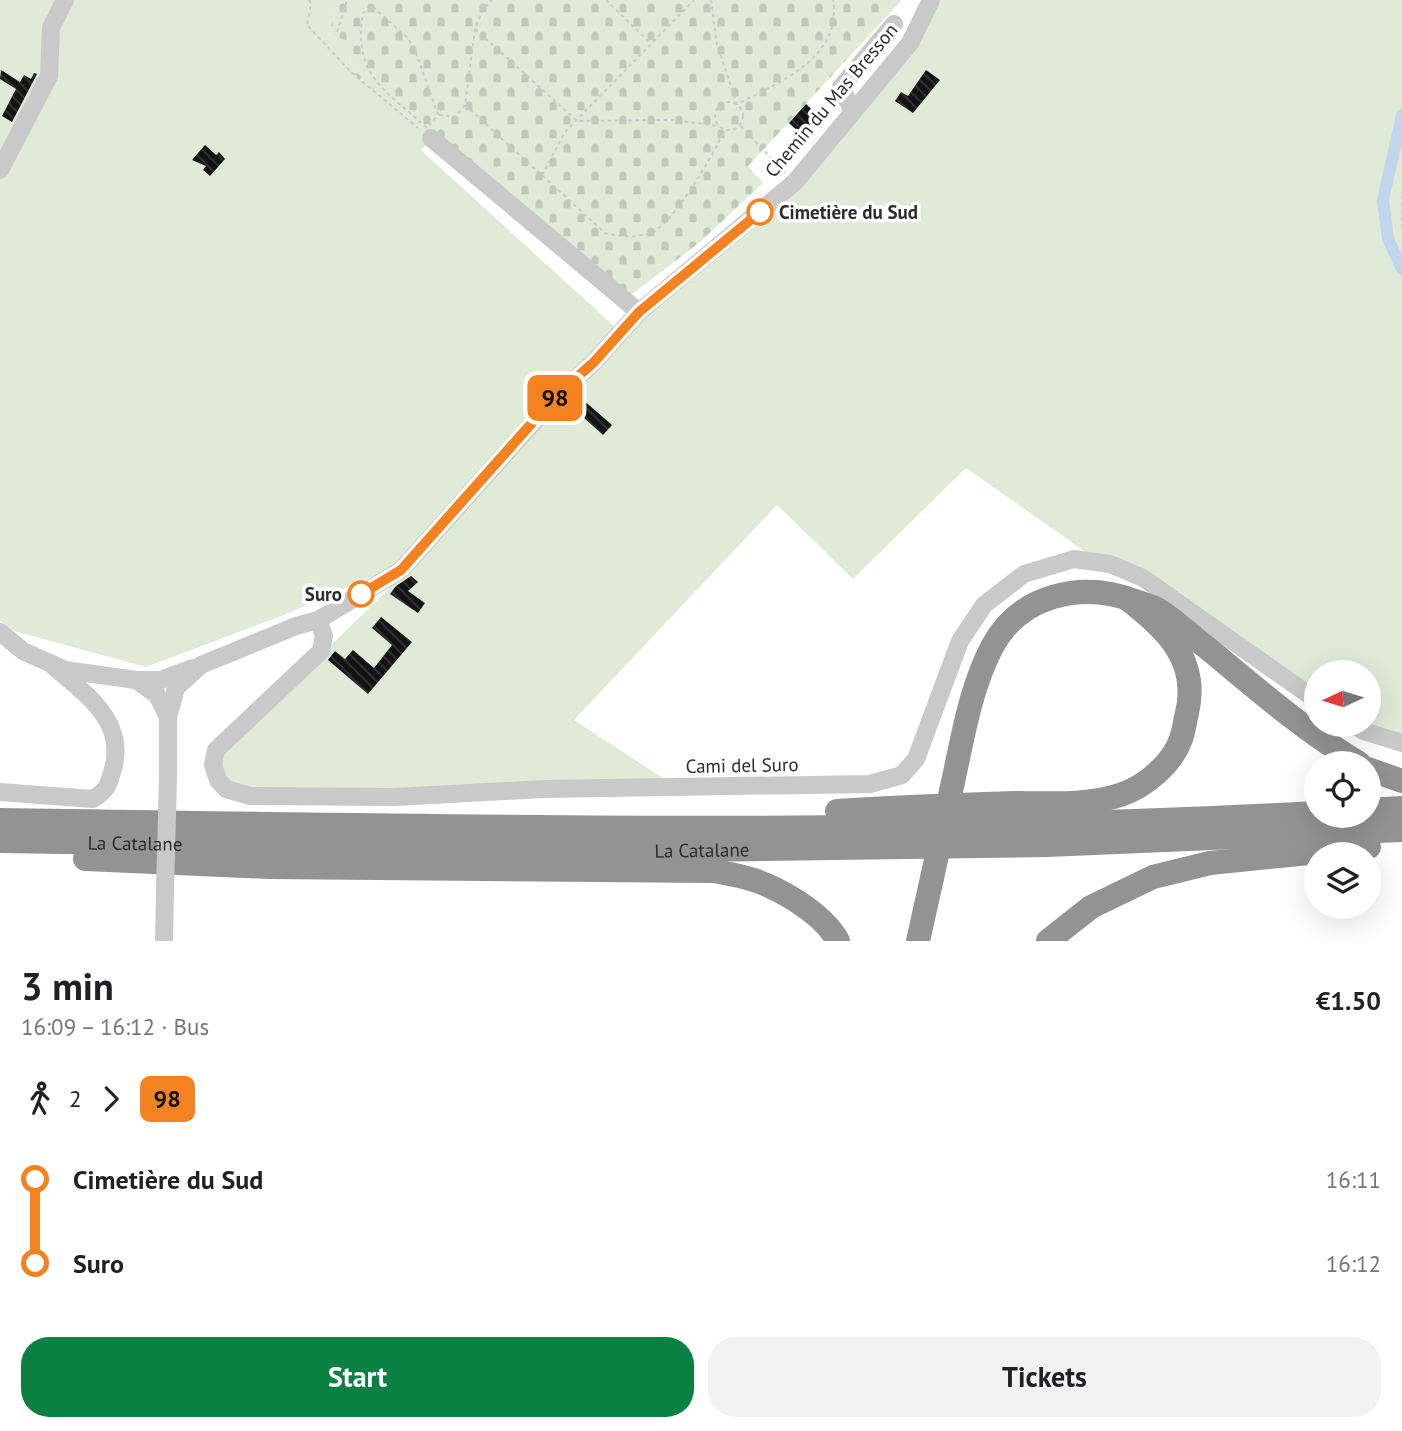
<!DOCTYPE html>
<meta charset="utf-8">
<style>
body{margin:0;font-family:"PT Sans",sans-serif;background:#f2f2f2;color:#202124;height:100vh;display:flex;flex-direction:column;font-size:26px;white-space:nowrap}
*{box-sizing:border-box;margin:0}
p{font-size:23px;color:#757577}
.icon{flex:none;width:38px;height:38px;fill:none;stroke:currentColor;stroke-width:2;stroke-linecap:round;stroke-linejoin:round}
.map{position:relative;height:941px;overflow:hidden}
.panel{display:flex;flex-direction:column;background:#fff;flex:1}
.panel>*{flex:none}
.badge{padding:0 14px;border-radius:10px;font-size:24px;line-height:46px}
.needle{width:46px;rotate:266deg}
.controls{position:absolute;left:1304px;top:660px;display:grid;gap:14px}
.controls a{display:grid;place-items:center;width:77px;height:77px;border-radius:50%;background:#fff;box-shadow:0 7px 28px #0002;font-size:35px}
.map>.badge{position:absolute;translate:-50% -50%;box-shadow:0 0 0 4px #fff}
.legs{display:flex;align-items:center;gap:10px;height:77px;padding:0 21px;font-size:23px}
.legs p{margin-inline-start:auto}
.head{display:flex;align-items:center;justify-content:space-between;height:119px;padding:0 21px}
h1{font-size:38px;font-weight:800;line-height:52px}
.cta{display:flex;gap:14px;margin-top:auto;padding:14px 21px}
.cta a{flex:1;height:80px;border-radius:28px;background:#0b8043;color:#fff;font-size:28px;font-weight:800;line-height:80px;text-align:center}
.cta a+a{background:#f2f2f2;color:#202124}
ul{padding:0 21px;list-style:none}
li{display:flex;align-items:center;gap:24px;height:84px;font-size:26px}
li i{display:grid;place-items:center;width:10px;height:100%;margin:0 9px;background:currentColor}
li i::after{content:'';width:18px;height:18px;margin:-9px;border:5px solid;border-radius:50%;background:#fff}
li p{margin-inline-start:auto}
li:first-child i{background:linear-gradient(#0000 50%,currentColor 0)}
li:last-child i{background:linear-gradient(currentColor 50%,#0000 0)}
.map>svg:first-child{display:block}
</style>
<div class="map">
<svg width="1402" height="941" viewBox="0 0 1402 941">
<defs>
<pattern id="cemetery-stones" width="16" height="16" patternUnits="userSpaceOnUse" patternTransform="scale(1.75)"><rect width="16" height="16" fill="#dfebd7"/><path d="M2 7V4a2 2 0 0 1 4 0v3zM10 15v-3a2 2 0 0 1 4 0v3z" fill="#c0cab9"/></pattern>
<pattern id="building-back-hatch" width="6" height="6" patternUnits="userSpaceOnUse" patternTransform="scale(1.75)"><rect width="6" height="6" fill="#131313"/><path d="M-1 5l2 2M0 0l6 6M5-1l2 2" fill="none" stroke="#363636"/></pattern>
</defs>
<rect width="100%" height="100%" fill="#fff"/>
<g fill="#dfebd7">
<path d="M0,0H339L328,35L345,40L353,73L425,131L437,134L421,150L615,327L397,566L284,615L146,667L14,631L0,621Z"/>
<path d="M937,0H1402V737L1368,724V672H1316V693L1090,555L966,468L853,579L777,505L574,720L669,782L395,791H251L222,778L220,753L405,573L560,399L631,330L798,186Z"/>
</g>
<path fill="url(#cemetery-stones)" d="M339,0H900L901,1L748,166L763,183L700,242L618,305L437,134L425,131L353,73L345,40L328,35Z"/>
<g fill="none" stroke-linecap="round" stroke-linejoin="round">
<path stroke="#c1d5ed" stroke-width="12" d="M1402,115L1383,200L1388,239L1402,269"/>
</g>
<g fill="url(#building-back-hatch)">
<path d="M1,70L20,82L24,75L31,79L34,73L37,74L12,122L2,116L16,89L0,79Z"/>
<path d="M926,70L940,80L913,113L895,101L901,92L908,96Z"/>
<path d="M806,104L819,116L809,127L815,132L807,140L789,123Z"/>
<path d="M205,145L216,155L219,152L225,159L210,176L203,170L206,166L192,160Z"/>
<path d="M582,399L612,425L603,435L574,409Z"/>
<path d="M411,576L418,582L408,591L425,603L418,613L390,594L396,586Z"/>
<path d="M381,617L412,642L368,694L328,660L335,651L345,659L353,650L374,668L392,645L372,628Z"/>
</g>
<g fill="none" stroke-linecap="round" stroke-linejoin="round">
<g stroke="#c9c9c9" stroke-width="2" stroke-dasharray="3.5 3.5" stroke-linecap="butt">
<path d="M309,0L311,4L307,25L350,71L418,128"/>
<path d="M606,0L649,42"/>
<path d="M711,0L717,45L737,104C780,82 842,58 833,0"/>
<path d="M373,7L408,38L418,58L438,115L427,128C386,90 352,76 363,13Z"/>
<path d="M475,29L577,121L674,120L718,126"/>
<path d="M337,32L347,0"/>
<circle cx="729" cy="116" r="14"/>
<path d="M465,105L605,233C621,237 637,238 653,232C673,223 716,152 724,130"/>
<path d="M439,115L455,117L465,105L475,29L482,11L492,0"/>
<path d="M741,126L785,173"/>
<path d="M542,175L565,132L694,0"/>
<path d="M1402,196V229"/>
</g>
<g stroke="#c9c9c9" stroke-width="18">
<path d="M853,112L841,87L894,24"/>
<path d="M431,138L639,312"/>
<path d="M0,170L49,76L51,28L65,0"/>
<path d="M318,620L324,636L321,651L216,750L213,765L218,780L226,789L250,796L395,797L543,789L870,784L902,775L916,759L960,641L984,605L1024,574L1074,559L1110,564L1143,578L1316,700"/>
<path d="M0,632L23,651L65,670L136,680H161L193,668"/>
<path d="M136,680L157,695L168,717"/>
<path d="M1353,724L1363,731L1402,743"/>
<path d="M168,778V717L176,688L201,665L296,626L318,620L401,570L557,396L594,362L639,312L795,182L910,43L931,0"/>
<path d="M0,792L93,799C108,789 108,786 113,769C127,719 82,692 50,663"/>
<path d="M164,941L165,889"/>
</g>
<g stroke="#939393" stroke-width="24">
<path d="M1368,769L1402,781"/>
<path d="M951,791C962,743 969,691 992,647C1020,594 1082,581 1135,601C1143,604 1153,606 1160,611C1176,621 1191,636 1206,647C1255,687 1304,731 1359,763"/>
<path d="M1368,810L1402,808"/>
<path d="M837,811C896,807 955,805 1014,803C1048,803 1087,806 1120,795C1145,787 1172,764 1181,739C1184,730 1185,721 1187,713C1200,659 1164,627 1126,598"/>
<path d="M0,820C439,826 878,837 1316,813"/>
<path id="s1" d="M0,841L631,851L1047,845L1402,830"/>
<path d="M85,859L269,867L714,871C725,873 736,875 747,878C777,886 823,913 838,941"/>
<path d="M918,941L932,878"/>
<path d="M1048,941L1091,907L1153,877L1210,863L1369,847"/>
</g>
<path stroke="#c9c9c9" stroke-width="18" d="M165,889L168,778"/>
<path stroke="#939393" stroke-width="24" d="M932,878L951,791"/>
</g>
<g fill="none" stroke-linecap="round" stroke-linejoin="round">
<g stroke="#fff" stroke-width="16">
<path id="line-1" d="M361,594L401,570L556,396L594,362L639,312L760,212"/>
</g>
<use href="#line-1" stroke="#f58220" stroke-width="10"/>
</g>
<g fill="#fff" stroke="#f58220" stroke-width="3.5">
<circle cx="760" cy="212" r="12"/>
<circle cx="361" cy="594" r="12"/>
</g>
<g text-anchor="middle" stroke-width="7" stroke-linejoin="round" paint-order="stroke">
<g font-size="19" fill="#2c2c2c" stroke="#fff">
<text transform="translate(831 100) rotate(-50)" y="7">Chemin du Mas Bresson</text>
<text transform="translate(742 765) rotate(-1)" y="7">Cami del Suro</text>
<text dy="7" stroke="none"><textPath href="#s1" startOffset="135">La Catalane</textPath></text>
<text dy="7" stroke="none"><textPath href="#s1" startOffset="702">La Catalane</textPath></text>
</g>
<g font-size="19" font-weight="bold" fill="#2c2c2c" stroke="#fff" text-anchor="start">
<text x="779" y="219">Cimetière du Sud</text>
<text x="342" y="601" text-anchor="end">Suro</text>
</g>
</g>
</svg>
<div class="controls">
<a><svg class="needle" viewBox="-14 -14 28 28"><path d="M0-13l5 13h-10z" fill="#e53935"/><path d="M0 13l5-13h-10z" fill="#757577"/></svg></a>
<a><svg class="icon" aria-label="locate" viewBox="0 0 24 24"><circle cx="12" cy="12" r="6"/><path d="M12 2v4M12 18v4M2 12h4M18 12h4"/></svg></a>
<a><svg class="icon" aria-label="layers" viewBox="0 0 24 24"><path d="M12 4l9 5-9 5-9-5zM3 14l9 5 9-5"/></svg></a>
</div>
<b class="badge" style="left:555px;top:398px;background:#f58220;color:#111">98</b>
</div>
<section class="panel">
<div class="head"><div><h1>3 min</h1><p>16:09 – 16:12 · Bus</p></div><b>€1.50</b></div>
<div class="legs"><svg class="icon" aria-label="walk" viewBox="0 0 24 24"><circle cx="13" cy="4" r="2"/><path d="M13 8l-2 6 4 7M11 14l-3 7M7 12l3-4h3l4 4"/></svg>2<svg class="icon" aria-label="forward" viewBox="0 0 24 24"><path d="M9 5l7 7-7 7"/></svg><b class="badge" style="background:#f58220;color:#111">98</b></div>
<ul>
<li><i style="color:#f58220"></i><b>Cimetière du Sud</b><p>16:11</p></li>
<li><i style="color:#f58220"></i><b>Suro</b><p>16:12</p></li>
</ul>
<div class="cta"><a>Start</a><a>Tickets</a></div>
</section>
